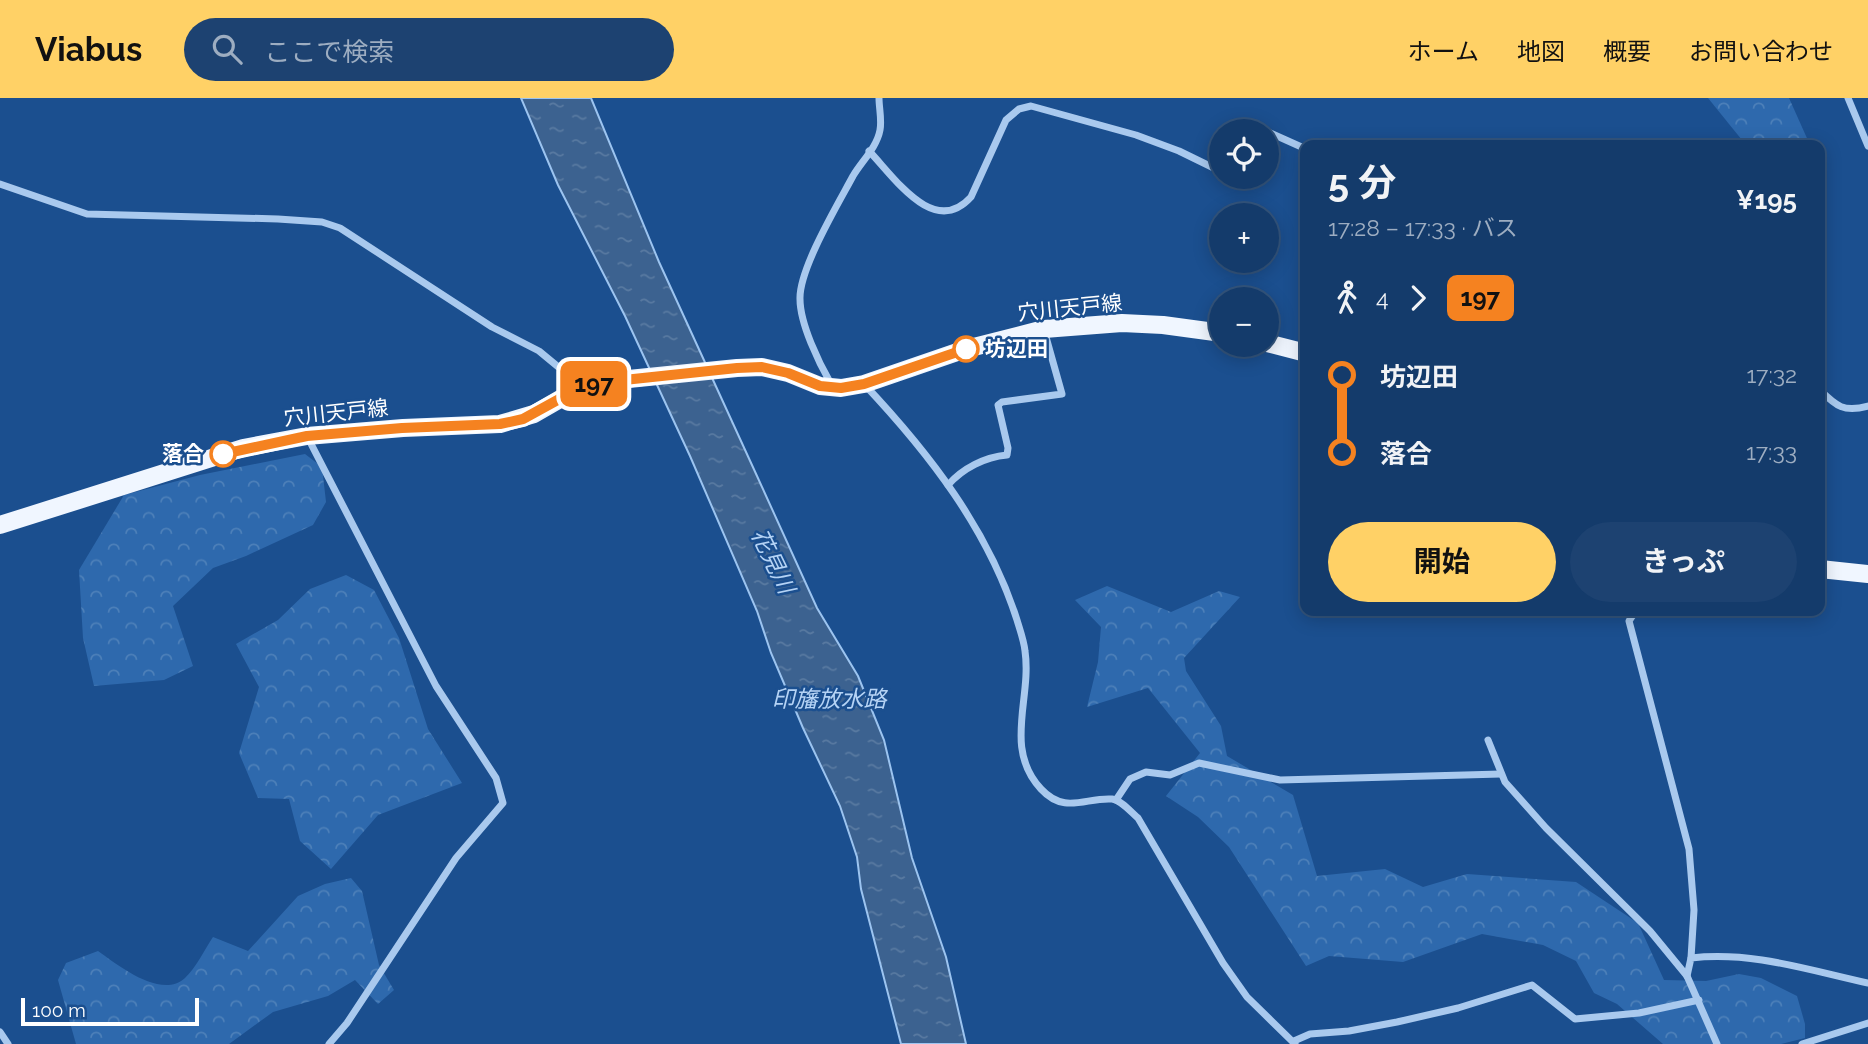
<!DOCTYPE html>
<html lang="ja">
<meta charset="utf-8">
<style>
body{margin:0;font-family:Raleway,"Noto Sans JP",sans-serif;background:#1d4271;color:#f1f3f6;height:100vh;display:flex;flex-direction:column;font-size:26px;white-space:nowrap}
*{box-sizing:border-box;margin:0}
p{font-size:23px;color:#9dadc1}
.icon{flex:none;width:38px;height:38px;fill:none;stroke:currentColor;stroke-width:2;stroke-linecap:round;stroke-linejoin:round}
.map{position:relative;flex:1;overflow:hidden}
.side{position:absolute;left:1300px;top:42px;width:525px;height:476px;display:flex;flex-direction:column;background:#143b6b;border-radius:14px;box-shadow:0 4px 18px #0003,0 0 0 2px #33557e}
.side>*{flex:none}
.badge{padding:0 14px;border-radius:10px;font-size:24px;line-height:46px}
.tools{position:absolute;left:1209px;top:21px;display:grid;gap:14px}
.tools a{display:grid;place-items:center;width:70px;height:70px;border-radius:50%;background:#143b6b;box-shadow:0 4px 18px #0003,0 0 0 2px #33557e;font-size:35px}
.scale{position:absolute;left:21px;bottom:18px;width:178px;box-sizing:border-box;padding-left:7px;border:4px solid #fff;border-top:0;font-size:19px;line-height:24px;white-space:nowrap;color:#fff;-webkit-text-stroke:5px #1b4f8f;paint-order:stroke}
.map>.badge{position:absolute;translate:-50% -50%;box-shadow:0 0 0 4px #fff}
.legs{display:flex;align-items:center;gap:10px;height:77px;padding:0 28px;font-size:23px}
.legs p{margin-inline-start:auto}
.head{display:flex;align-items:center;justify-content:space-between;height:119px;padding:0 28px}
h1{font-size:38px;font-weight:700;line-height:52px}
.action{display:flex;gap:14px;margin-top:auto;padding:14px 28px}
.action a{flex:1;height:80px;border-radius:42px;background:#ffd166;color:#111;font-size:28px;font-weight:700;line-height:80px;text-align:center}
.action a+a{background:#1d4271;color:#f1f3f6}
ul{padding:0 28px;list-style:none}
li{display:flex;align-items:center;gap:24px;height:77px;font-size:26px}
li i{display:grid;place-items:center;width:10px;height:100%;margin:0 9px;background:currentColor}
li i::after{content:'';width:18px;height:18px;margin:-9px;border:5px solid;border-radius:50%;background:#143b6b}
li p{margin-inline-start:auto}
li:first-child i{background:linear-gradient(#0000 50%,currentColor 0)}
li:last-child i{background:linear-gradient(currentColor 50%,#0000 0)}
header{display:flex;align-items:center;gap:42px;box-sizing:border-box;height:98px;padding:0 35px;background:#ffd166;color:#111}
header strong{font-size:33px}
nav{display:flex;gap:38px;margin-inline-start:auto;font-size:24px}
.search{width:490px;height:63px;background:#1d4271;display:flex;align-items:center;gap:18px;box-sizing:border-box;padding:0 24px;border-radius:38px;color:#9dadc1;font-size:26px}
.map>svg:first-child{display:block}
</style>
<header>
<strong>Viabus</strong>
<div class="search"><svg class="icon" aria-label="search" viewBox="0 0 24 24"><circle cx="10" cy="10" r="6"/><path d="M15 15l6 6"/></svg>ここで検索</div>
<nav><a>ホーム</a><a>地図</a><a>概要</a><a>お問い合わせ</a></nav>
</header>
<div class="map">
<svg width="1868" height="946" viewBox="0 0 1868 946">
<defs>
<pattern id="forest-crowns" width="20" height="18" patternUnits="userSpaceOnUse" patternTransform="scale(1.75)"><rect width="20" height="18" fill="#2e69ad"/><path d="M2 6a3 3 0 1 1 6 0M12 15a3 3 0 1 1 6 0" fill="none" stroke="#4d80b9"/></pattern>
<pattern id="water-ripples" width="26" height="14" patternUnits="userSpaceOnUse" patternTransform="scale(1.75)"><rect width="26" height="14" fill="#3c6290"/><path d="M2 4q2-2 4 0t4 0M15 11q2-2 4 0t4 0" fill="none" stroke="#597aa1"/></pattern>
</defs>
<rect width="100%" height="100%" fill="#1b4f8f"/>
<g fill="url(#forest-crowns)">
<path d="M1708,0H1789L1810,47H1746Z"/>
<path d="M305,356L322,369L326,404L313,427L246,458L213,470L173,508L193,568L164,582L94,588L83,540L79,472L124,397L200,377Z"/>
<path d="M346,477L374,492L399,540L428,631L462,685L378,717L331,771L300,743L289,701L258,700L239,655L259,589L236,546L278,522L310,491Z"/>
<path d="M1107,488L1171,514L1219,493L1240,499L1184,560L1186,573L1221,628L1227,658L1293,697L1317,778L1385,771L1423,789L1467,776L1576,784L1638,825L1664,882L1706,883L1739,876L1761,880L1797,898L1805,926V940L1781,946H1663L1617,906L1594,895L1576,863L1543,847L1482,836L1403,864L1329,858L1306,868L1229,749L1198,719L1166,698L1200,655L1148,590L1087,609L1098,564L1101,529L1075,502Z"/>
<path d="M351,780L362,793L379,867L394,892L378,906L355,882L328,898L273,914L229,946H76L58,882L66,865L98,853C118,867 161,902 185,880C196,870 205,851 213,839L248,853L298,798L325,786Z"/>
</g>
<path fill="url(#water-ripples)" stroke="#9cc4f0" stroke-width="2" d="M521,0H591L659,164L757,378L817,510L858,578L884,642L912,760L946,859L966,946H901L861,791L857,759L840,708L803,630L771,555L757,513L690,358L625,218L558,87Z"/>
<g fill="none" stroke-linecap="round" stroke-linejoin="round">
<g stroke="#a9c9ee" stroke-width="7">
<path d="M1848,0L1868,48"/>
<path d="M1266,33L1306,51"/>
<path d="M869,53C895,80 934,140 971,99L1006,22L1019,11L1031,8L1136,37L1179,53L1222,74"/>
<path d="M0,86L87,116L278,121L322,124L340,130L492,229L539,253L562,272L573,291"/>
<path d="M831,286C819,265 800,226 800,201C799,171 838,106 853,78C862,63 877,49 880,32C882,22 879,10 879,0"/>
<path d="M864,286C929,355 988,431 1017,522C1020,532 1024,543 1025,553C1032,601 1003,650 1041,691C1065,717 1086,699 1112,701C1121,702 1131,714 1138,720L1223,865L1247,899L1295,946"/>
<path d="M1820,292C1836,308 1844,315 1868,308"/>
<path d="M308,340L436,588L496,680L503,705L456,760L347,925L329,946"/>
<path d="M948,387C963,370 985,359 1007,357L1008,350L998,307L1002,304L1062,296L1044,232"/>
<path d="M1648,513L1633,517L1629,523L1689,751L1694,812L1691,860"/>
<path d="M1488,642L1505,684L1546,730L1650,833L1687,878L1717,946"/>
<path d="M1116,702L1130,681L1146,674L1170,677L1199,665L1280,682L1501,676"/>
<path d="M1687,878L1691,860C1752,853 1808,872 1868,885"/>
<path d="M0,934L8,946"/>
<path d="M1294,943L1310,936L1349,933L1397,924L1458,910L1532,887L1575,921L1639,915L1699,902"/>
<path d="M1802,946L1868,925"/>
</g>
<g stroke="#f0f6ff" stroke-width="18">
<path d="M1267,245L1306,255"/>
<path d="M0,427L243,350L307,338L403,330L500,326L534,316L574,293L609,283L737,270L762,269L788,275L820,288L841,290L864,286L966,251L1044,231L1122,225L1163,227L1222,235"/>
<path d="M1820,471L1868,476"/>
</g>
</g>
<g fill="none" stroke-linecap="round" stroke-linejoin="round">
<g stroke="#fff" stroke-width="16">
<path id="line-1" d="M223,356L307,338L402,330L500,326L523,321L563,299L586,289L624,282L737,270L762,269L788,275L820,288L841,290L864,286L966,251"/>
</g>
<use href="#line-1" stroke="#f58220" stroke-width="10"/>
</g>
<g fill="#fff" stroke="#f58220" stroke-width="3.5">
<circle cx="966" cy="251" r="12"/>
<circle cx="223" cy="356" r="12"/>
</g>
<g text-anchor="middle" stroke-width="5" stroke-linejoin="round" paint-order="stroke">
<g font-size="21" fill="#fff" stroke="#1b4f8f">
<text transform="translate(1070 210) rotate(-6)" y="7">穴川天戸線</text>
<text transform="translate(336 315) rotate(-6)" y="7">穴川天戸線</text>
</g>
<g font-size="21" font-weight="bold" fill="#fff" stroke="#1b4f8f" text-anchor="start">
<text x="985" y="258">坊辺田</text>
<text x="204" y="363" text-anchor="end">落合</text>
</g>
<g font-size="23" font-style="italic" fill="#b5d3f5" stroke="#1b4f8f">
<text transform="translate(773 463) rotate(64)" y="8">花見川</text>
<text x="829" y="609">印旛放水路</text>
</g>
</g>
</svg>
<div class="tools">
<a><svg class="icon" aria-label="locate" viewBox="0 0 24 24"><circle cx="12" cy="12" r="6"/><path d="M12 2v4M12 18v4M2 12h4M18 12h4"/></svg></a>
<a>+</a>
<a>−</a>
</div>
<div class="scale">100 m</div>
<b class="badge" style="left:594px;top:286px;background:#f58220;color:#111">197</b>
<section class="side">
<div class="head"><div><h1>5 分</h1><p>17:28 – 17:33 · バス</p></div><b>¥195</b></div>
<div class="legs"><svg class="icon" aria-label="walk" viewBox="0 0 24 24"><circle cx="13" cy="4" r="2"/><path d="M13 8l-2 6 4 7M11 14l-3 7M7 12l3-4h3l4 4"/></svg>4<svg class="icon" aria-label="forward" viewBox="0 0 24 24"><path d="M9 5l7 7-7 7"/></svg><b class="badge" style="background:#f58220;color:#111">197</b></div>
<ul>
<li><i style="color:#f58220"></i><b>坊辺田</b><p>17:32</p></li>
<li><i style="color:#f58220"></i><b>落合</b><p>17:33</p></li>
</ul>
<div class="action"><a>開始</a><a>きっぷ</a></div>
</section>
</div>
